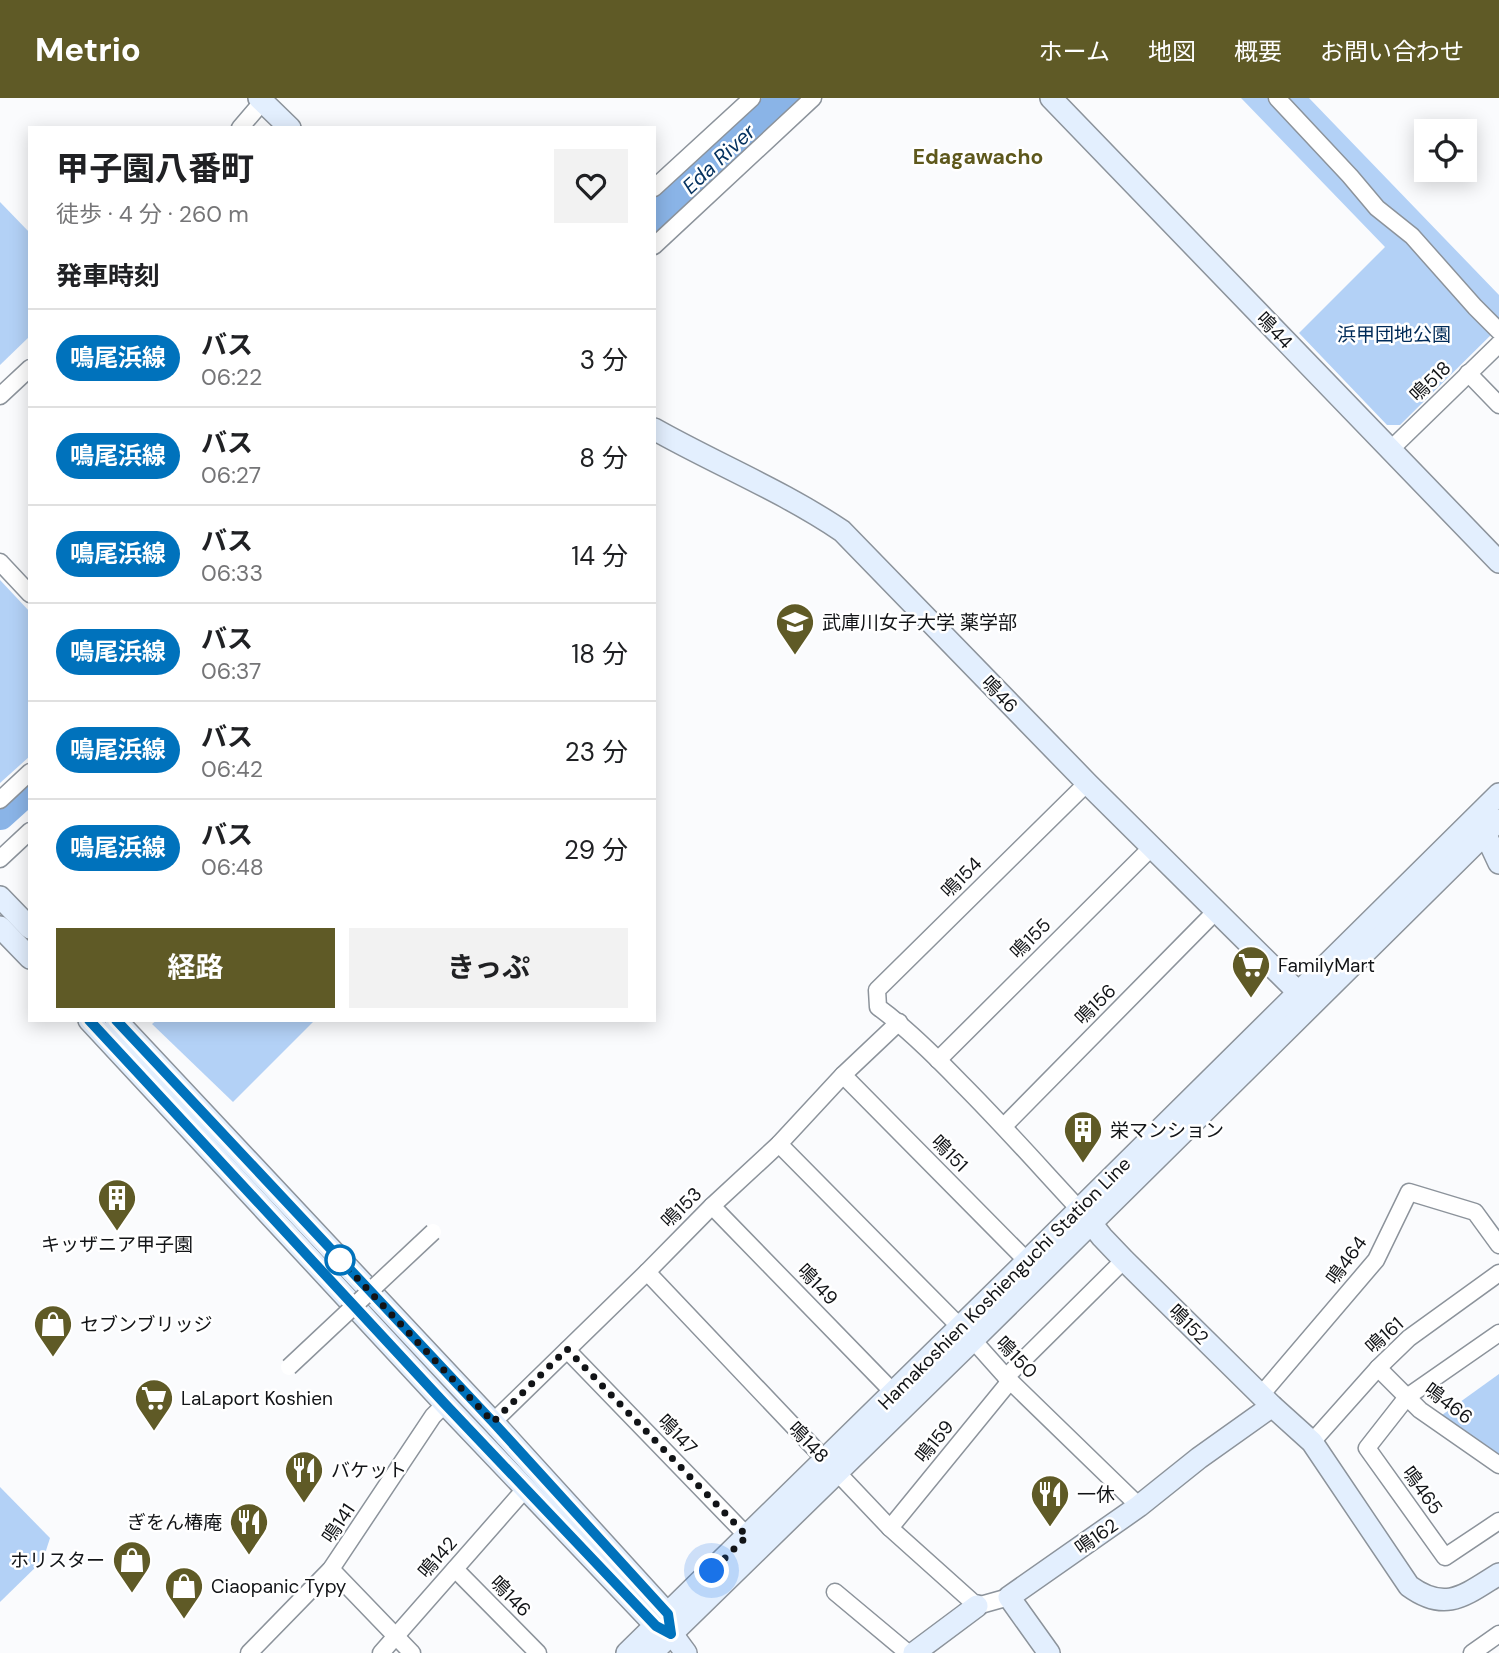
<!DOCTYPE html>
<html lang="ja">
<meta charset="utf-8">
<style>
body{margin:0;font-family:"DM Sans","Noto Sans JP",sans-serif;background:#f2f2f2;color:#202124;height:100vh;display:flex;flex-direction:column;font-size:26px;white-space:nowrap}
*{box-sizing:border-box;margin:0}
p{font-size:23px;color:#757577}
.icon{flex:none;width:38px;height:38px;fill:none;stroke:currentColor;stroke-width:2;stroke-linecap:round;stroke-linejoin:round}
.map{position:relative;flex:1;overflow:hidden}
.side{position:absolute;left:28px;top:28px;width:628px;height:896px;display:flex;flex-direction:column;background:#fff;border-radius:0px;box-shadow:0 4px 18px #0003}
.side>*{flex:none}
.badge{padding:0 14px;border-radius:23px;font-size:24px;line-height:46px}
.tools{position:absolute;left:1414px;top:21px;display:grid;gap:14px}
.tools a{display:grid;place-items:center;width:63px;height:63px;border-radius:0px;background:#fff;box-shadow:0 4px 18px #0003;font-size:35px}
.you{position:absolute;width:35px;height:35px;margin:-18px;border:5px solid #fff;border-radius:50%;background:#1a73e8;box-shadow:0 0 0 10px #1a73e833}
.map>.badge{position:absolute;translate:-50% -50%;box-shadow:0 0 0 4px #fff}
h2{padding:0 28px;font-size:26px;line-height:63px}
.round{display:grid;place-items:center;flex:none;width:74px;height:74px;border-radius:0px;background:#f2f2f2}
.summary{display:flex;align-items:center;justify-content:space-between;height:119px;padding:0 28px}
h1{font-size:33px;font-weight:700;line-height:52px}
.primary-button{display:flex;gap:14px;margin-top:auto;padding:14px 28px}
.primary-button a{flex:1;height:80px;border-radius:0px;background:#5f5a26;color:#fff;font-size:28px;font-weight:700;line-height:80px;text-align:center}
.primary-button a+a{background:#f2f2f2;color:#202124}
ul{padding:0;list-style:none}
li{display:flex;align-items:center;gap:21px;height:98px;padding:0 28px;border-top:2px solid #e0e0e0}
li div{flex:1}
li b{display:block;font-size:26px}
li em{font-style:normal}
li .badge{min-width:77px;font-weight:700;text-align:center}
header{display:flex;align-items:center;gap:42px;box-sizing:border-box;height:98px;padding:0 35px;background:#5f5a26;color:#fff}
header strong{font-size:33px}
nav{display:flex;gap:38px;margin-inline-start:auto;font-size:24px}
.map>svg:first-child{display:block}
</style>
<header>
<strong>Metrio</strong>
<nav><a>ホーム</a><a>地図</a><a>概要</a><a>お問い合わせ</a></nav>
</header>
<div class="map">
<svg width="1499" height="1555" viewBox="0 0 1499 1555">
<rect width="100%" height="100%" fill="#fafbfd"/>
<g fill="#b3d1f6">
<path d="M1241,0H1309L1499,197V229L1400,327H1387L1299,235L1385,149Z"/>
<path d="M0,104L30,135V238L0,267Z"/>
<path d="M0,482L30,514V658L0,685Z"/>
<path d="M157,922H315L233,1004L152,926Z"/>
<path d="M1499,1276V1358L1442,1317Z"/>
<path d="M0,1389L50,1440L43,1462L0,1504Z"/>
</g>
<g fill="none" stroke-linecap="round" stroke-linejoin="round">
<g stroke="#8ab4e7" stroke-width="30">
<path d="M654,121L784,0"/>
<path d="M0,717L30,690"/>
</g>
<g stroke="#8c939b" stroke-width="19">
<g id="street">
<path d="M1277,0L1350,78L1377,110L1412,138L1475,209L1499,233"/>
<path d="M240,30L263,3"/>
<path d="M654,90L752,0"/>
<path d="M654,148L813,0"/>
<path d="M1468,275L1499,307"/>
<path d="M0,298L30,270"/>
<path d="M1391,351L1499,246"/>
<path d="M0,464L30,496"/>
<path d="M0,702L30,674"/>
<path d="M0,761L30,733"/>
<path d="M938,962L1152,749"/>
<path d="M843,977L1027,1163"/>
<path d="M1004,1028L1216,813"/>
<path d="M779,1046L973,1242L1006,1279L1139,1408"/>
<path d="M712,1108L893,1294"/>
<path d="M1079,1111C1040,1069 1002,1026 961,985C935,958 908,931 878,909L877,892L1087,685"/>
<path d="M647,1174L890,1430L977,1508L1009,1499"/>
<path d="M1499,1235L1407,1299L1367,1350L1445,1459L1499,1423"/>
<path d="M567,1252L753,1444"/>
<path d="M1378,1270L1420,1312L1499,1367"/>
<path d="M1006,1279L1124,1162"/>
<path d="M1261,1297L1376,1162L1409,1094L1475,1114L1499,1147"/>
<path d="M493,1324L647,1174L712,1108L779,1046L843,977L899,924"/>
<path d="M1312,1344L1378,1270L1409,1240L1499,1175"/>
<path d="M890,1430L1010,1283"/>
<path d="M331,1471L412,1555"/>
<path d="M455,1471L538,1555"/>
<path d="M835,1494L908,1555"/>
<path d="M249,1555L331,1471L433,1318L445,1306"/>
<path d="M381,1555L526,1390"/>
<path d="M1472,1555L1499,1536"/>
</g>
</g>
<g stroke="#8c939b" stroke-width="24">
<g id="secondary">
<path d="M259,0L290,30"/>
<path d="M1051,0L1499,464"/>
<path d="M654,331C716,366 783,393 842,433L1087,685L1307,903"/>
<path d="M1476,726L1485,735L1499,765"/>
<path d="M0,799L30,830"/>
<path d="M0,829L30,860"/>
<path d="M89,922L445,1306L656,1528L672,1536L686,1555"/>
<path d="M116,922L493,1324L668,1516L670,1527"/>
<path d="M1083,1115L1102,1139L1124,1162L1272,1308L1312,1344L1409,1488C1446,1515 1465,1497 1499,1476"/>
<path d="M627,1555L1027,1163L1499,696"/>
<path d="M652,1555L973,1242L1499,722"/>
<path d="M914,1555L977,1508"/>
<path d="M1049,1555L1009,1499L1139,1408L1199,1360L1272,1308"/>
</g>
</g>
<use href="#street" stroke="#fff" stroke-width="16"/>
<use href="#secondary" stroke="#e3effe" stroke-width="21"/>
<g stroke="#8c939b" stroke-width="19" stroke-linecap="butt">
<path id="street-bridge" d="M289,1269L433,1134"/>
</g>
<use href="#street-bridge" stroke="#fff" stroke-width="16"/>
</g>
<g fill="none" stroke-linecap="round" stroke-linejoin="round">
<g stroke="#fff" stroke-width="16">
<path id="line" d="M89,922L445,1306L656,1528L671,1536L668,1516L493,1324L116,922"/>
</g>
<use href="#line" stroke="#0072bc" stroke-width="10"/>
<path stroke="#121417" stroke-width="7" stroke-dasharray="0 12.6" d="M340,1162L493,1324L567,1251L747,1438L712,1473"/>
</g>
<defs>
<g id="university-pin" transform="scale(2.0125)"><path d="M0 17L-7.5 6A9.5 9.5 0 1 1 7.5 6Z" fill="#5f5a26" stroke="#fff"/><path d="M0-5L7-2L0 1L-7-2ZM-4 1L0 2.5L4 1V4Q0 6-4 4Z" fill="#fff"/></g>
<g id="supermarket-pin" transform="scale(2.0125)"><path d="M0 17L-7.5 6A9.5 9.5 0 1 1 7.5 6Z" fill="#5f5a26" stroke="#fff"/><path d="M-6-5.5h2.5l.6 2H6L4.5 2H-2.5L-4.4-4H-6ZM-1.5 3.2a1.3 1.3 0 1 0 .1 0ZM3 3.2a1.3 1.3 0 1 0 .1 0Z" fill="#fff"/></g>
<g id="building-pin" transform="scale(2.0125)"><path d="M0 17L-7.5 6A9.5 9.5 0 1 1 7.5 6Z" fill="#5f5a26" stroke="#fff"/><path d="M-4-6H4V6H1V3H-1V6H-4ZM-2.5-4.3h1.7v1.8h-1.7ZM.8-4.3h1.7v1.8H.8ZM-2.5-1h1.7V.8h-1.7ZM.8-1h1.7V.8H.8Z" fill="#fff"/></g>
<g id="shop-pin" transform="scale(2.0125)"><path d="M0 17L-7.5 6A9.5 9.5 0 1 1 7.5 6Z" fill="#5f5a26" stroke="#fff"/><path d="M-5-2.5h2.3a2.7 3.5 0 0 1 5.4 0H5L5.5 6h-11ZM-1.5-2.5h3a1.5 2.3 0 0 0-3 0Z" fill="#fff"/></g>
<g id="restaurant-pin" transform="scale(2.0125)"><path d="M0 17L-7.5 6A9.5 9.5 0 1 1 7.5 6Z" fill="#5f5a26" stroke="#fff"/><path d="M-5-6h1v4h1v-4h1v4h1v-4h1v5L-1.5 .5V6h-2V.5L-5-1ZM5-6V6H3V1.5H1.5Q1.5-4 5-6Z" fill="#fff"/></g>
</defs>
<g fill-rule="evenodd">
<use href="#university-pin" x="795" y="524"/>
<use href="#supermarket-pin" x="1251" y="867"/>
<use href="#building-pin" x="1083" y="1032"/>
<use href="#building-pin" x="117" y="1100"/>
<use href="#shop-pin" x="53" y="1226"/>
<use href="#supermarket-pin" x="154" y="1300"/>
<use href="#restaurant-pin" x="304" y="1372"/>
<use href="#restaurant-pin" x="1050" y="1396"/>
<use href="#restaurant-pin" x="249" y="1424"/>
<use href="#shop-pin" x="132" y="1462"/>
<use href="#shop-pin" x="184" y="1488"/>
</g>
<circle fill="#fff" stroke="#0072bc" stroke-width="3.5" cx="340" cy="1162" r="14"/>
<g text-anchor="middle" stroke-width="5" stroke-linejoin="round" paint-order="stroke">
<g font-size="19" fill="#121417" stroke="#fff">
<text transform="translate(1275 232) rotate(46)" y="7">鳴44</text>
<text transform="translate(1430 283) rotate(-44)" y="7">鳴518</text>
<text transform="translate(1000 596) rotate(46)" y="7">鳴46</text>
<text transform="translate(961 779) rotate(-45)" y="7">鳴154</text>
<text transform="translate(1030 840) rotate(-45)" y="7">鳴155</text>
<text transform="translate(1095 906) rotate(-45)" y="7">鳴156</text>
<text transform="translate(950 1055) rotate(45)" y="7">鳴151</text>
<text transform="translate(681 1109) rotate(-45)" y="7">鳴153</text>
<text transform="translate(1346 1162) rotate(-54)" y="7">鳴464</text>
<text transform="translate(1004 1185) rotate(-45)" y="7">Hamakoshien Koshienguchi Station Line</text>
<text transform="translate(818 1186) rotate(46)" y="7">鳴149</text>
<text transform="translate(1189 1226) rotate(45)" y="7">鳴152</text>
<text transform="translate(1384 1237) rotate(-42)" y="7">鳴161</text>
<text transform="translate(1017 1259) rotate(46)" y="7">鳴150</text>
<text transform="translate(1449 1305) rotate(37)" y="7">鳴466</text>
<text transform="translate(678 1336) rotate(46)" y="7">鳴147</text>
<text transform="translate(934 1343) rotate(-51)" y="7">鳴159</text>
<text transform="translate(809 1344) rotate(46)" y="7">鳴148</text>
<text transform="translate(1423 1392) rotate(54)" y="7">鳴465</text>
<text transform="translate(338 1425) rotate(-56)" y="7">鳴141</text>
<text transform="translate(1096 1438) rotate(-35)" y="7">鳴162</text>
<text transform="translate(437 1459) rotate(-49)" y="7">鳴142</text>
<text transform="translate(511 1498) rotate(45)" y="7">鳴146</text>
</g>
<g font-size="19" fill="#002b58" stroke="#fff">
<text x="1394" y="243">浜甲団地公園</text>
</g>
<g font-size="19" fill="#121417" stroke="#fff" text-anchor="start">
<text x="822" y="531">武庫川女子大学 薬学部</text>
<text x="1278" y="874">FamilyMart</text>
<text x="1110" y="1039">栄マンション</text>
<text x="117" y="1153" text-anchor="middle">キッザニア甲子園</text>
<text x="80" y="1233">セブンブリッジ</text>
<text x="181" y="1307">LaLaport Koshien</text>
<text x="331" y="1379">バケット</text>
<text x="1077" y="1403">一休</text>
<text x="222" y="1431" text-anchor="end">ぎをん椿庵</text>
<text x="105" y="1469" text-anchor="end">ホリスター</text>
<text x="211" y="1495">Ciaopanic Typy</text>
</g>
<g font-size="21" font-weight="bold" fill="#5e581c" stroke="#fff">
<text x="978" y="66">Edagawacho</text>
</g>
<g font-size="21" font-style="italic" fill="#063360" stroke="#fff">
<text transform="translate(719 61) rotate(-43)" y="7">Eda River</text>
</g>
</g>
</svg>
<div class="tools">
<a><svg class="icon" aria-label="locate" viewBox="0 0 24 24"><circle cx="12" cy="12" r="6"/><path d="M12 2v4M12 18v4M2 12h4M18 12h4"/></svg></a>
</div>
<div class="you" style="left:712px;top:1473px"></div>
<section class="side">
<div class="summary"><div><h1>甲子園八番町</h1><p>徒歩 · 4 分 · 260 m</p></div><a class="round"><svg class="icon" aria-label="heart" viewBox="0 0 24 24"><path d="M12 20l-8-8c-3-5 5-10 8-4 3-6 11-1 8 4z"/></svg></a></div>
<h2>発車時刻</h2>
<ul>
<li><span class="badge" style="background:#0072bc;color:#fff">鳴尾浜線</span><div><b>バス</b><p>06:22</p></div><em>3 分</em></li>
<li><span class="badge" style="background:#0072bc;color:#fff">鳴尾浜線</span><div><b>バス</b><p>06:27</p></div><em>8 分</em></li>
<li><span class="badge" style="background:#0072bc;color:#fff">鳴尾浜線</span><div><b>バス</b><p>06:33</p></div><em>14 分</em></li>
<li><span class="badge" style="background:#0072bc;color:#fff">鳴尾浜線</span><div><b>バス</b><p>06:37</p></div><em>18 分</em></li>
<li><span class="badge" style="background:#0072bc;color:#fff">鳴尾浜線</span><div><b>バス</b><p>06:42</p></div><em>23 分</em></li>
<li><span class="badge" style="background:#0072bc;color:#fff">鳴尾浜線</span><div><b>バス</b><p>06:48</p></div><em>29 分</em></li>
</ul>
<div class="primary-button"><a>経路</a><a>きっぷ</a></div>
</section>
</div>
